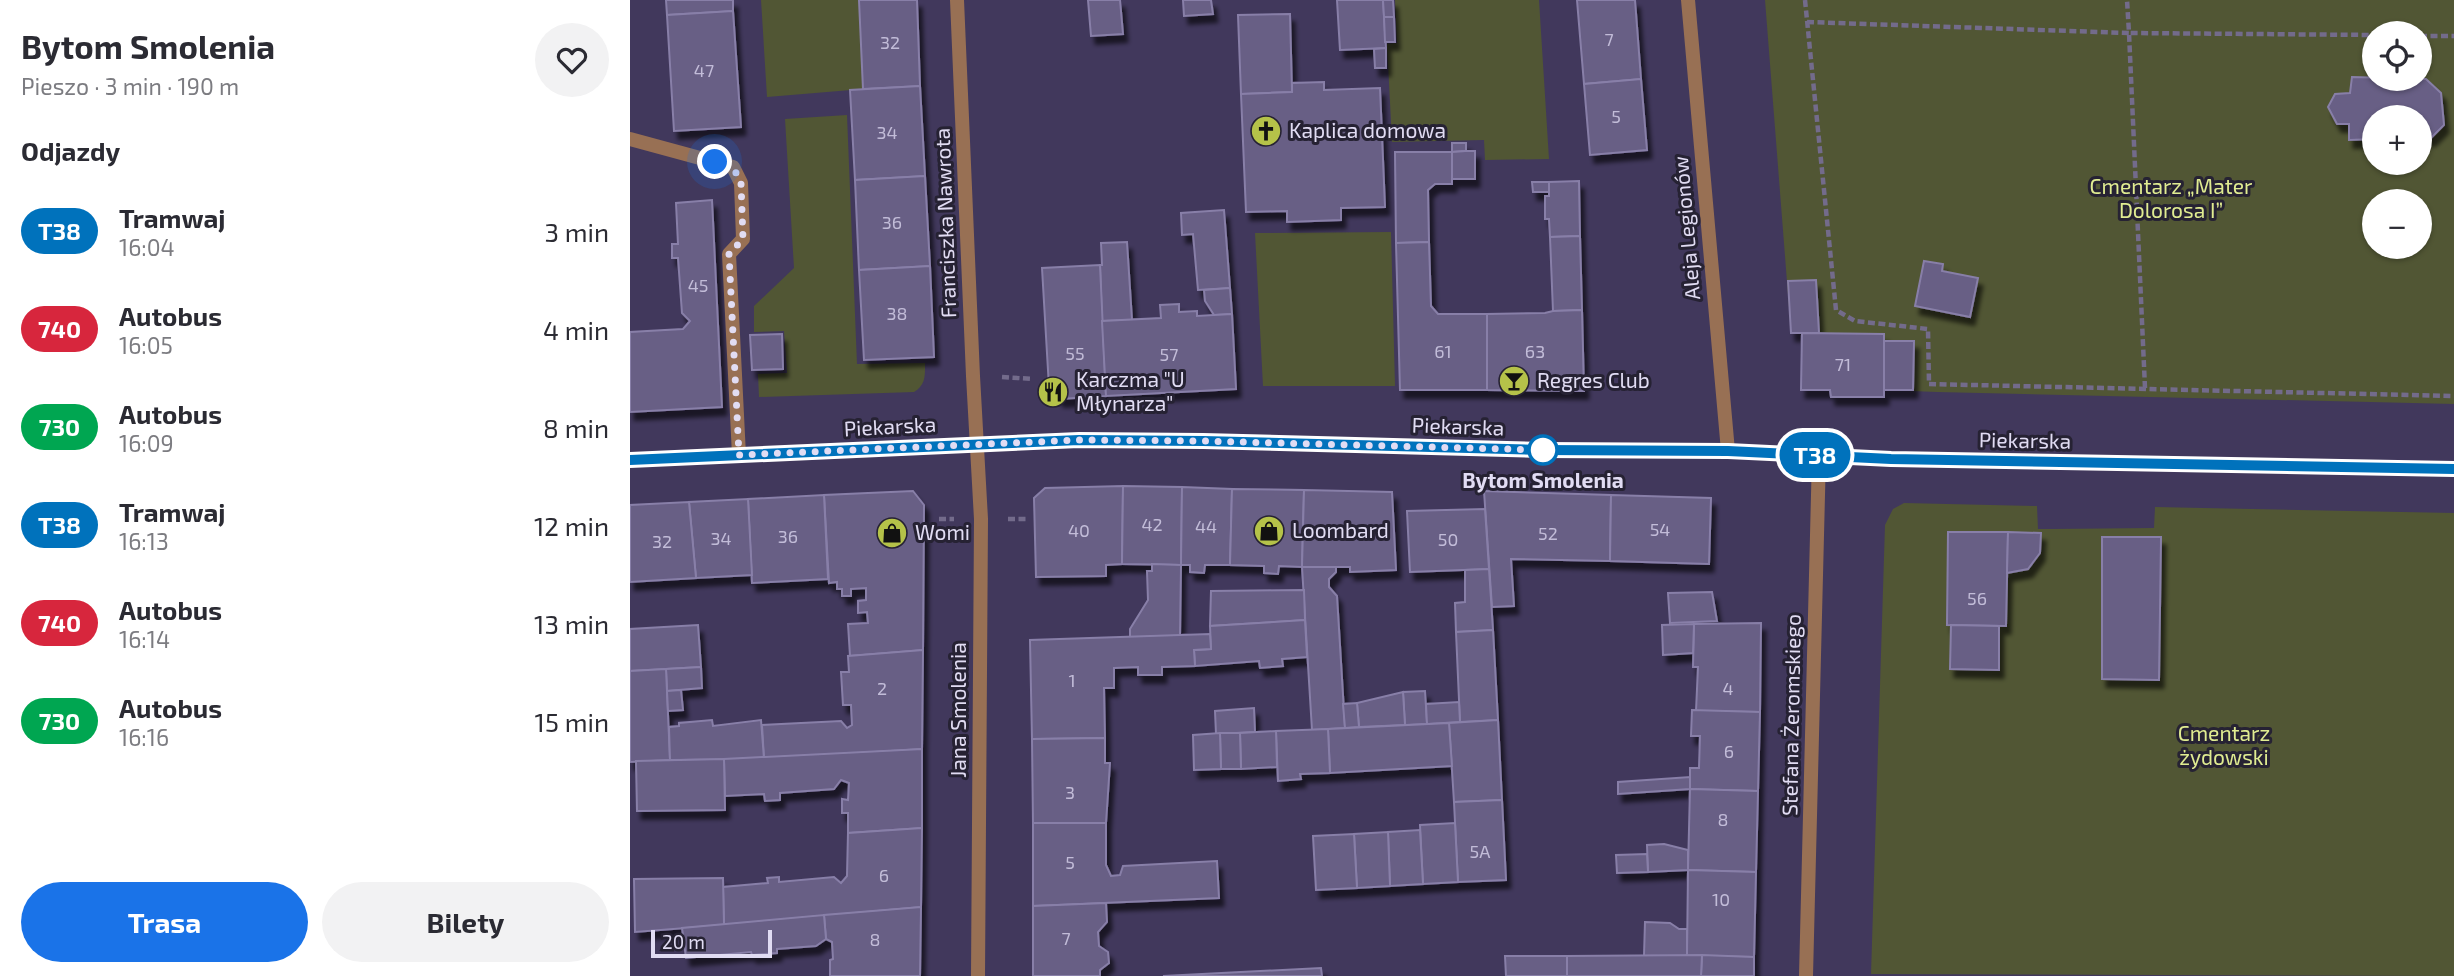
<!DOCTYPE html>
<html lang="pl">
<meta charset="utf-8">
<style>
body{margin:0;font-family:"Exo 2",sans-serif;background:#f2f2f3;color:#2b2b33;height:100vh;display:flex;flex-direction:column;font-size:26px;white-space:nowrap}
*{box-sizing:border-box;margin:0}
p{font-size:23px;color:#7c7c81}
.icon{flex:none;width:38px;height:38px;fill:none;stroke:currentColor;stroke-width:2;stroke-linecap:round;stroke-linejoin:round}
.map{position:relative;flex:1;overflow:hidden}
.side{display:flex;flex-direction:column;background:#fff;width:630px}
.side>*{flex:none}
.badge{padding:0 14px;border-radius:23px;font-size:24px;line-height:46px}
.fabs{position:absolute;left:1732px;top:21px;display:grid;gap:14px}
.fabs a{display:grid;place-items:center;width:70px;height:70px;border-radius:50%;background:#fff;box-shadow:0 2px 5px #0004;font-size:35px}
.scale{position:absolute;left:21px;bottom:18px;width:121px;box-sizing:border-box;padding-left:7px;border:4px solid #e1dcf3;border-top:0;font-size:19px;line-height:24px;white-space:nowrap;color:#e1dcf3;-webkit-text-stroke:5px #262233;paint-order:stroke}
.you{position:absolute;width:35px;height:35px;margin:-18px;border:5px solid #fff;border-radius:50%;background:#1a73e8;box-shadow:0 0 0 10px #1a73e833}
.map>.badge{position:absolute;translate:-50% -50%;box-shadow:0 0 0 4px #fff}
h2{padding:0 21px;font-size:26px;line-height:63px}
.round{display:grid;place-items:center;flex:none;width:74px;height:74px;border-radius:37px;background:#f2f2f3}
.headline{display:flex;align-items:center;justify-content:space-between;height:119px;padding:0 21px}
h1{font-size:33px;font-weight:700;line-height:52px}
.action{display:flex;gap:14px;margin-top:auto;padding:14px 21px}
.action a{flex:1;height:80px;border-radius:42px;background:#1a73e8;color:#fff;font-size:28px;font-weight:700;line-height:80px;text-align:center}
.action a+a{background:#f2f2f3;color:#2b2b33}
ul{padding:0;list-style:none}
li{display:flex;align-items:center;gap:21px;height:98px;padding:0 21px}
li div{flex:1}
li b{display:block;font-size:26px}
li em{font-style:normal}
li .badge{min-width:77px;font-weight:700;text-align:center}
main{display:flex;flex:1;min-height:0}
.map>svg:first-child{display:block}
</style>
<main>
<section class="side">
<div class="headline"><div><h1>Bytom Smolenia</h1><p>Pieszo · 3 min · 190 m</p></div><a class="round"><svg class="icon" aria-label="heart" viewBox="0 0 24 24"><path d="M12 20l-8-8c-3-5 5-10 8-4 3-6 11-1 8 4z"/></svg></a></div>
<h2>Odjazdy</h2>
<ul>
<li><span class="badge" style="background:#0072bc;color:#fff">T38</span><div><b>Tramwaj</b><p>16:04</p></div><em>3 min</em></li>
<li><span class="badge" style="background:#d7263d;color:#fff">740</span><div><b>Autobus</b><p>16:05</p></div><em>4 min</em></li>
<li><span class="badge" style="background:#00a651;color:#fff">730</span><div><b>Autobus</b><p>16:09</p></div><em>8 min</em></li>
<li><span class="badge" style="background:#0072bc;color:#fff">T38</span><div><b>Tramwaj</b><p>16:13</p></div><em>12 min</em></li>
<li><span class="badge" style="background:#d7263d;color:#fff">740</span><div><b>Autobus</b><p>16:14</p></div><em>13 min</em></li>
<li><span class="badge" style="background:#00a651;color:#fff">730</span><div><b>Autobus</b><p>16:16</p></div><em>15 min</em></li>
</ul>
<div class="action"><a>Trasa</a><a>Bilety</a></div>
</section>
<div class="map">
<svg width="1824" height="976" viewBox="0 0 1824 976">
<defs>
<filter id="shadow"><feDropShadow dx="4.5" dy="8" stdDeviation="2" flood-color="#0009"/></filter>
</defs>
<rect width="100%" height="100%" fill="#41385c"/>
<g fill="#515634" fill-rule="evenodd">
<path d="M131,0H229L233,89L137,97Z"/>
<path d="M765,0H909L919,159L855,160L854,140L762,142L757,44L767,43Z"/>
<path d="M1135,0H1824V404L1307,392L1255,390L1254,397H1201L1200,390L1172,334L1161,333ZM1745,33H1790V79H1745ZM1745,117H1790V163H1745ZM1745,201H1790V247H1745Z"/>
<path d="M217,115L227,364L295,363C295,375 296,385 284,392L129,397L128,374L157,373L154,331L124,332V306L164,268L155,119Z"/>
<path d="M761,232L765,386H633L625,233Z"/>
<path d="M1274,503L1407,506L1408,529H1421L1524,528L1525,507L1824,513V976L1241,974L1255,525L1263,509Z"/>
</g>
<g fill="#675e85" stroke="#887fa8" stroke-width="2" filter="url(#shadow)">
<path d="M36,0H103V11L37,15Z"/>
<path d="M229,0H287L290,86L233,89Z"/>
<path d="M458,0H490L493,34L461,36Z"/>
<path d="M553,0H581L583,14L554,16Z"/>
<path d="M707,0H753L756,48L710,50Z"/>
<path d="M753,0H763L764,17H754Z"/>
<path d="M947,0H1005L1011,79L954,84Z"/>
<path d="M103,11L111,127L44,131L37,15Z"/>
<path d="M660,14L662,92L611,94L608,15Z"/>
<path d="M754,17H764L765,42H755Z"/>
<path d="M756,48V68H745L744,49Z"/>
<path d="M1722,77L1796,79L1811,93L1814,125L1801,138H1790V117H1745V139L1719,140V124H1707L1698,107L1705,94L1720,93Z"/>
<path d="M1011,79L1017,150L960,155L954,84Z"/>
<path d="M694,82V90L750,88L755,207L711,208V220L657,222V211L616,212L611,94L662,92V83Z"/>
<path d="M290,86L295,176L225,180L220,90Z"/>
<path d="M822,143H836V151L822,152Z"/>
<path d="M836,151H845V179H822V152Z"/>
<path d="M765,152H822V184H805L798,190L799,242L766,243Z"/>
<path d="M295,176L300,266L229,270L225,180Z"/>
<path d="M949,181L950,236L920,237L919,219H915V196H919V182Z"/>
<path d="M902,182H919V192H903Z"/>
<path d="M82,200L92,407L0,412V332L53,329L60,321L52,313L48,258H42V244H48L46,203Z"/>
<path d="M594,210L600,288L568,290L563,234L552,235L551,213Z"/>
<path d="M950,236L952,310L923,311L920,237Z"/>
<path d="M497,242L502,320L472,321L470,265H472L471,243Z"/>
<path d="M799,242L801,306L808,314H857V390H770L766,243Z"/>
<path d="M1294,261L1313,264L1312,271L1348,278L1340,317L1285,306Z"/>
<path d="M470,265L476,396L430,399L419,387L412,268Z"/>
<path d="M300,266L304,357L234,360L229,270Z"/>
<path d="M1186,280L1189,333H1161L1158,281Z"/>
<path d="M600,288L602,314L584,315L575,301L574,290Z"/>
<path d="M549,304V312L567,311V316L602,314L606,389L476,396L472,321L531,318L530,305Z"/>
<path d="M952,310L954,391L857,390V314L915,313L923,311Z"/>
<path d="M1172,333L1254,334V397H1201L1200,390H1171Z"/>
<path d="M152,334L153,369L122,370L120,335Z"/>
<path d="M1254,341H1284L1283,390H1254Z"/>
<path d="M493,486L492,564L476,565V576L406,577L404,498L415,488Z"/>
<path d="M493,486L552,487L551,565L492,564Z"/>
<path d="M552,487L602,489L600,565H575L574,573L560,572V565H551Z"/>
<path d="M602,489L674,490L672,567L649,566L648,574L634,573V566L600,565Z"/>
<path d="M674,490L762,492L766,570L720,572V567H672Z"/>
<path d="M283,491L294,505L293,650L220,656L218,624L238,623L237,612L228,613V601L236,600V588L221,589V596H212V589H207V582L199,583L194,495Z"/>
<path d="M854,491L981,495L980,561L881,559L884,606L862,607Z"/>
<path d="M194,495L198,579L122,583L118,499Z"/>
<path d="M981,495L1081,498L1079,564L980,561Z"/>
<path d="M118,499L122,575L66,578L59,502Z"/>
<path d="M59,502L66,578L0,582V505Z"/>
<path d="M855,509L859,569L780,572L777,511Z"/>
<path d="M1318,532H1378L1376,626L1317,625Z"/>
<path d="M1378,532L1411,533L1410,553L1398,569L1377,573Z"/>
<path d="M1472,537H1531L1529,680L1472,679Z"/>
<path d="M522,564L551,565L550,636L500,638V629L518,600L517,571H522Z"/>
<path d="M672,567H706V572L699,579V587L707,596L715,728L682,730Z"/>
<path d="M859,569L863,630L826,632L825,603L835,602V570Z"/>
<path d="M674,590L675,620L580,626L581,591Z"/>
<path d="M1082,592L1087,621L1040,623L1038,593Z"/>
<path d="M675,620L677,657L652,659L653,666L630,668L629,661L565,666L564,650L581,649L580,626Z"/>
<path d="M1131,623L1130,712L1066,711L1068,667H1063L1064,624Z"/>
<path d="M1064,624L1063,653L1033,655L1032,625Z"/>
<path d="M68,625L71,667L0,671V629Z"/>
<path d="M1321,625L1369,626V670L1320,669Z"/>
<path d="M863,630L868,720L830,722L826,632Z"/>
<path d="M580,634L581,649L564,650L565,666L532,667V675H508V667L484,668V688H474L475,738L402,739L400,640Z"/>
<path d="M293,650L292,749L134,759L132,725L211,721L217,728L222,725L221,705H213L211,672H219L218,656Z"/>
<path d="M71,667L72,688L37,691L36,669Z"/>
<path d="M36,669L40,760L0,762V671Z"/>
<path d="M51,690L53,710L38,711L37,691Z"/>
<path d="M795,691L797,724L775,725L773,692Z"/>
<path d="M773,692L775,725L729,727L727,703Z"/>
<path d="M829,702L830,722L797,724L796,704Z"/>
<path d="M727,703L729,727L715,728L713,704Z"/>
<path d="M624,708L625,732L586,734L585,711Z"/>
<path d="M1062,710L1130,712L1128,791L1060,789V768H1069L1070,736H1061Z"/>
<path d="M82,720L83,726L131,720L134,759L40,760L39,727L49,726V723Z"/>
<path d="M868,720L872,800L824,802L819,723Z"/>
<path d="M819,723L822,766L700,773L698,729Z"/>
<path d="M698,729L700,773L670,774L671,779L648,781L646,731Z"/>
<path d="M646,731L647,767L611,769L610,733Z"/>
<path d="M590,733H610L611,769H591Z"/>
<path d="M590,733L591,769L564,770L563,735Z"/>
<path d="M475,738V763H480L476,823H403L402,739Z"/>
<path d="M292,749V828L218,833V813H212V799L218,800L219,783L211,780L204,789L150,793V800L135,801L134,794L95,796L94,759Z"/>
<path d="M94,759L95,810L7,811L6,761Z"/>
<path d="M1060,777V789L988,794V782Z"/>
<path d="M1060,789L1128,791L1126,872L1058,870Z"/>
<path d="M872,800L876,880L828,882L824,802Z"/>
<path d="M403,823H476V865L481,876L490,875L493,866L587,861L589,898L403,906Z"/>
<path d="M825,823L828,882L793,884L790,825Z"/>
<path d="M292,828L291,907L94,925L93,887L138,883L137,878L149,877V882L204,877L211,883L217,876L218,833Z"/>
<path d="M790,830L793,884L760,886L758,832Z"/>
<path d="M758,832L760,886L727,888L724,834Z"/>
<path d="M724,834L727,888L686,890L683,836Z"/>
<path d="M1034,844L1058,850V870L1018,872L1017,845Z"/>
<path d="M1017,854L1018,872L987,873L986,855Z"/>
<path d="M1058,870L1126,872L1124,957L1057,956Z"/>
<path d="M93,878L94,925L5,932L4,879Z"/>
<path d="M476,903L477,922L468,932L469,946L478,952L479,963L470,970V976H403V906Z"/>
<path d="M291,907L290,976H200V960L203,959L202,942L196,939L194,915Z"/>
<path d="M194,915L196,939L186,946L147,949V953L122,955L121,952L56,958L52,928Z"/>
<path d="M1015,922L1040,923L1049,929H1057V956H1014Z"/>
<path d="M1072,955L1124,957V976H1071Z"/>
<path d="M1072,955L1071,976H937V956Z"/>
<path d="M875,956H937V976H876Z"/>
<path d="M691,968L692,976H533Z"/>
</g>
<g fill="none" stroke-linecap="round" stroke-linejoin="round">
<g stroke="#736b8b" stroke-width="4.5" stroke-dasharray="7 3.5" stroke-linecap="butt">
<path d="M1175,0L1206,310L1225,321L1298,329L1299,384L1824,396"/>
<path d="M1177,22L1499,33L1497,0"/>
<path d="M1790,36H1824"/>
<path d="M372,377L403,379"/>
<path d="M1515,388L1499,33L1745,35"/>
<path d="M309,519H324"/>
<path d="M378,519H399"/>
</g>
<path stroke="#987054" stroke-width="14" d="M0,139L103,167L111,183L113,239L99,254L109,455"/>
<g stroke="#987054" stroke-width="14">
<path d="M327,0L343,376L351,519L348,976"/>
<path d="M1058,0L1098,451"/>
<path d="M0,460L449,440L573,441L912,450L1098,451L1261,459L1824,469"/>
<path d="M1176,976L1189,455"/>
</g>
<path stroke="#c2bcd5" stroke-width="2" d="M0,460L449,440L573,441L912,450L1098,451L1261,459L1824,469"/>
</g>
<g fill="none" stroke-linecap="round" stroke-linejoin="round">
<g stroke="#fff" stroke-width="16">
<path id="line" d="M0,460L449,440L573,441L912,450L1098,451L1261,459L1824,469"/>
</g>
<use href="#line" stroke="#0072bc" stroke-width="10"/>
<path stroke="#e1dcf3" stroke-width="7" stroke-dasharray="0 12.6" d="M85,162L103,167L111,183L113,239L99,254L109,455L449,440L573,441L913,450"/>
</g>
<defs>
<g id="church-disc" transform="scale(1.575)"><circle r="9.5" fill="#b5c249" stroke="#262233"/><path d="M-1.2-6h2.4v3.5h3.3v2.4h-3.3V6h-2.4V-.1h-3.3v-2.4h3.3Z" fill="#111"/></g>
<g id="bar-disc" transform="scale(1.575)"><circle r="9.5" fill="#b5c249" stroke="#262233"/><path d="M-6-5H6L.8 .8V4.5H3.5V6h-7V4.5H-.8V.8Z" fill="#111"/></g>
<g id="restaurant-disc" transform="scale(1.575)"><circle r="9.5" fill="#b5c249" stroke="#262233"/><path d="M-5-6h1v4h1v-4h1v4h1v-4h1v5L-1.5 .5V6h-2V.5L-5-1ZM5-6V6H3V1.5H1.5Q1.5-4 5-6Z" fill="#111"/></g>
<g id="shop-disc" transform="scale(1.575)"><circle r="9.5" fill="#b5c249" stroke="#262233"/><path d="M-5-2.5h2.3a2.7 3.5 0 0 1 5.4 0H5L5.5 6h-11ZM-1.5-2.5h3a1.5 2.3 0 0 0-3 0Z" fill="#111"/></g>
</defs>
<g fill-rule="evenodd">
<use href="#church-disc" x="636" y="131"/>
<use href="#bar-disc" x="884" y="381"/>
<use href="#restaurant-disc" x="423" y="392"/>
<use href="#shop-disc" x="639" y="531"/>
<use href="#shop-disc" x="262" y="533"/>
</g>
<circle fill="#fff" stroke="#0072bc" stroke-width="3.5" cx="913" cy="450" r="14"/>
<g text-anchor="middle" stroke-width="6" stroke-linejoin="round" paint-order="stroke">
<g font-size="18" fill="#c2bcd8">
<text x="979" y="46">7</text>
<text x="260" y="49">32</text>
<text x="74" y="77">47</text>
<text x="986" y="123">5</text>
<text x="257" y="139">34</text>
<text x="262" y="229">36</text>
<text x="68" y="292">45</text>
<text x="267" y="320">38</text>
<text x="813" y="358">61</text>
<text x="905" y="358">63</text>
<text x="445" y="360">55</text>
<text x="539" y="361">57</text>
<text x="1213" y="371">71</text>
<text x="522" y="531">42</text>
<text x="576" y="533">44</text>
<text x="1030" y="536">54</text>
<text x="449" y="537">40</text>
<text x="918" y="540">52</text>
<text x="158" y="543">36</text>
<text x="91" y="545">34</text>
<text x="818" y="546">50</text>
<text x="32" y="548">32</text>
<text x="1347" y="605">56</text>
<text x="442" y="687">1</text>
<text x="252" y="695">2</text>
<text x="1098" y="695">4</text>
<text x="1099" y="758">6</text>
<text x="440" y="799">3</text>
<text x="1093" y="826">8</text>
<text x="850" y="858">5A</text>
<text x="440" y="869">5</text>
<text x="254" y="882">6</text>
<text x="1091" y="906">10</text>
<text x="436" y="945">7</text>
<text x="245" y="946">8</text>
</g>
<g font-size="21" fill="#e1dcf3" stroke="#262233" text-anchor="start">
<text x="659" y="138">Kaplica domowa</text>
<text x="446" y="387">Karczma "U<tspan x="446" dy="24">Młynarza"</tspan></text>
<text x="907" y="388">Regres Club</text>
<text x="662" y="538">Loombard</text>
<text x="285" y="540">Womi</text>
</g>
<g font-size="21" fill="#e0ec91" stroke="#262233">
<text x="1541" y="194">Cmentarz „Mater<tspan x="1541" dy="24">Dolorosa I”</tspan></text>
<text x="1594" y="741">Cmentarz<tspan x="1594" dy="24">żydowski</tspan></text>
</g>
<g font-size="21" fill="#e1dcf3" stroke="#262233">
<text transform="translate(316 223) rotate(-92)" y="7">Franciszka Nawrota</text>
<text transform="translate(1057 228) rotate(-95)" y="7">Aleja Legionów</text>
<text transform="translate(260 427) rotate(-3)" y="7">Piekarska</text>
<text transform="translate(828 427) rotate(2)" y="7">Piekarska</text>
<text transform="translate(1395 441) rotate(1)" y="7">Piekarska</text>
<text transform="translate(329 710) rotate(-90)" y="7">Jana Smolenia</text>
<text transform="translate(1162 715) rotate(-89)" y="7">Stefana Żeromskiego</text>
</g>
<g font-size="21" font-weight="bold" fill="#e1dcf3" stroke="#262233">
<text x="913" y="488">Bytom Smolenia</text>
</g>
</g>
</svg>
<div class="fabs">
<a><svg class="icon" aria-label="locate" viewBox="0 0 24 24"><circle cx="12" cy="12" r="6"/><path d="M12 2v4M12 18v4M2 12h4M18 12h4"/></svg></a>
<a>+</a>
<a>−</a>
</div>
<div class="scale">20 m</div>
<div class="you" style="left:85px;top:162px"></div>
<b class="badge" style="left:1185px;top:455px;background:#0072bc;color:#fff">T38</b>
</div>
</main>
